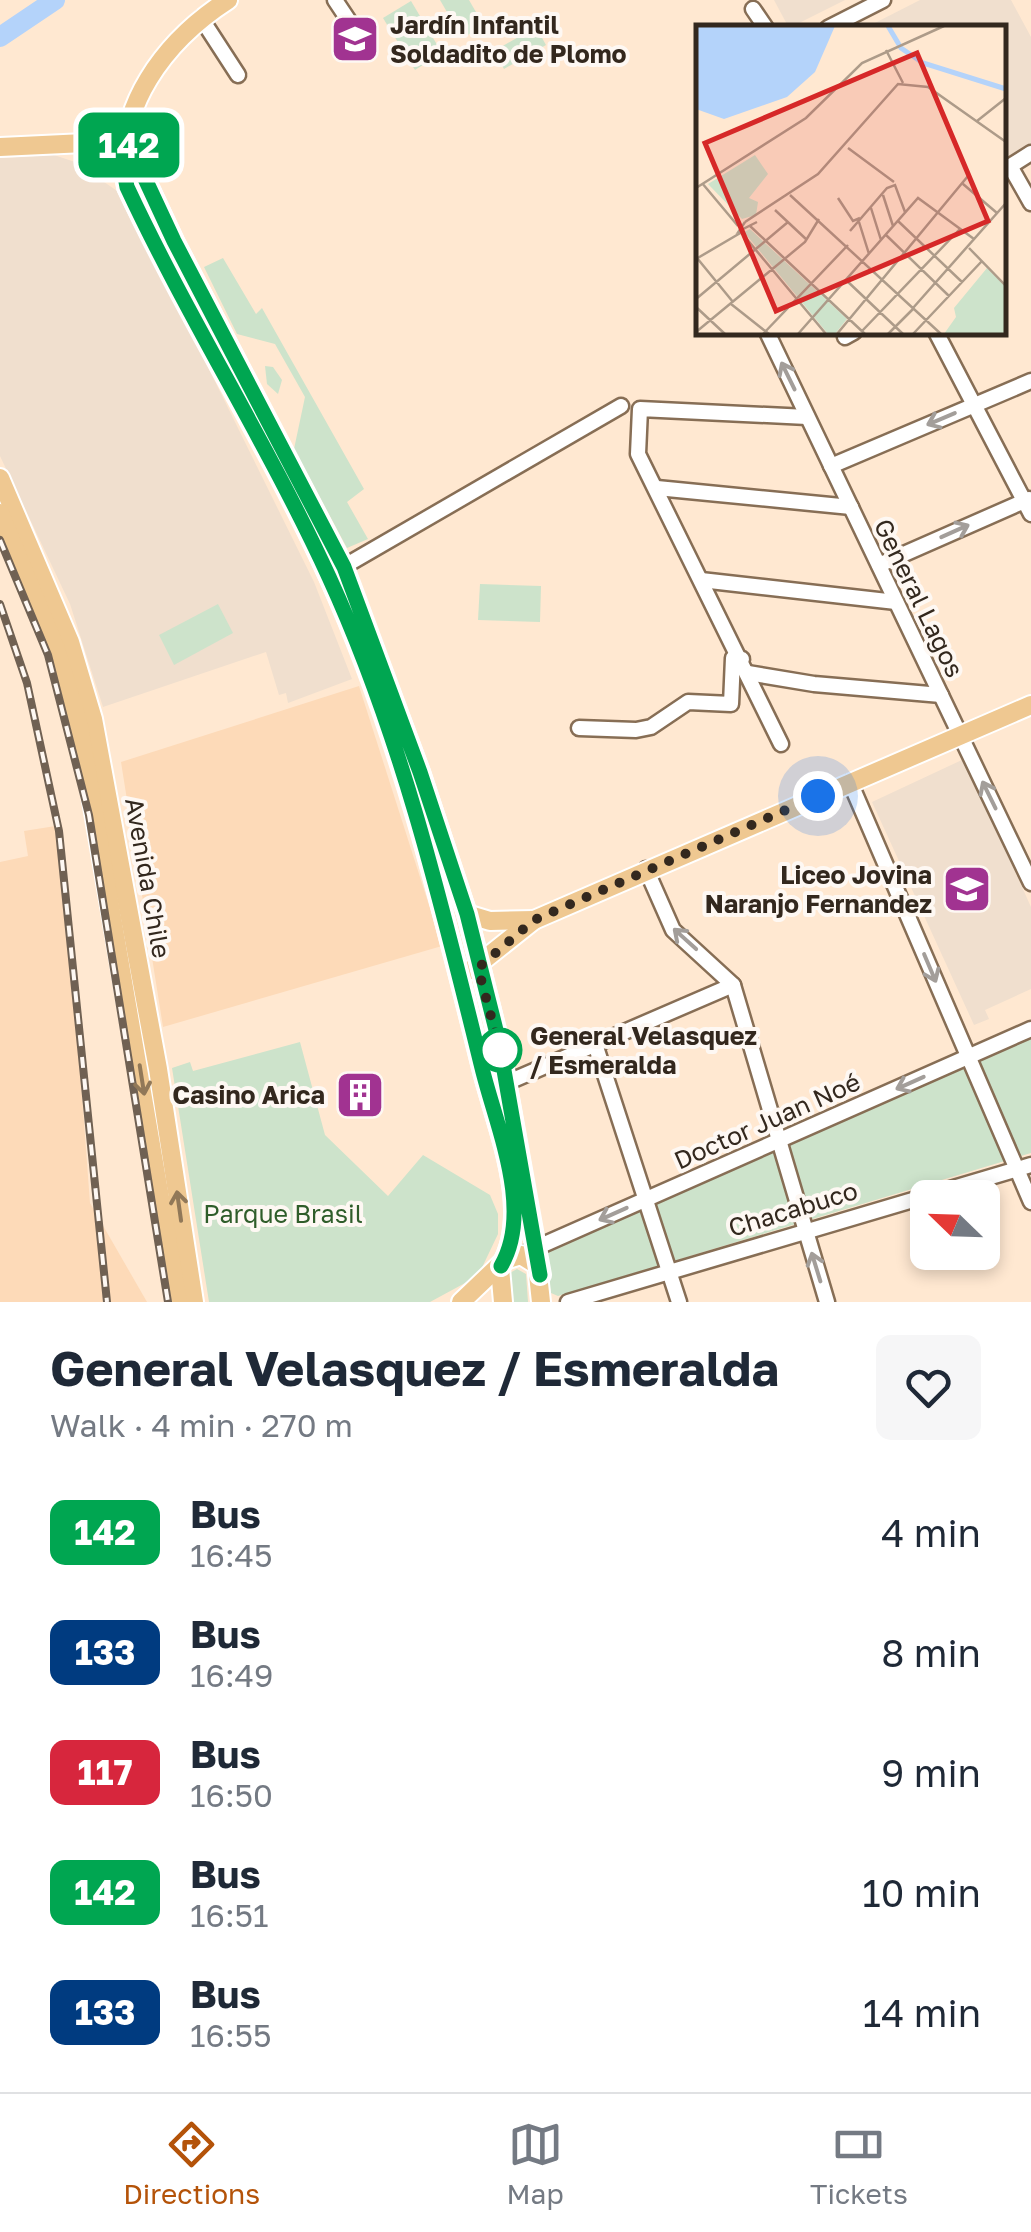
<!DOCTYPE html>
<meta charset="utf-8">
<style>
body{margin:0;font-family:"Golos Text",sans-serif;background:#f6f6f7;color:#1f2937;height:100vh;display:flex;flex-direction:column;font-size:38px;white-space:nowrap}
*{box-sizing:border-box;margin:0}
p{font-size:32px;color:#747a83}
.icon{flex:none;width:55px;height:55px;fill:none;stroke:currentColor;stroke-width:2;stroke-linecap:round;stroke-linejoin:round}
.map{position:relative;height:1302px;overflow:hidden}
.sheet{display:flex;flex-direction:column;background:#fff;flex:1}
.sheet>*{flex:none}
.badge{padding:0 20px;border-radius:15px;font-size:35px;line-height:65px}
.needle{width:65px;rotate:293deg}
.tools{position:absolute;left:910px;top:1180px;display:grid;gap:20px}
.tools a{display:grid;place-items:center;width:90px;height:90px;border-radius:15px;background:#fff;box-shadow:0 5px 15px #0003;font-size:50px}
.you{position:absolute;width:50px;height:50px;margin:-25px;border:8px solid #fff;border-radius:50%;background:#1a73e8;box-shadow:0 0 0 15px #1a73e833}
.map>.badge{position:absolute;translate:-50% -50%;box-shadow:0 0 0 5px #fff}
.round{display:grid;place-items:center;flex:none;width:105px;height:105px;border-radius:15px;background:#f6f6f7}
.summary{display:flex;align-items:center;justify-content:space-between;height:170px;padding:0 50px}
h1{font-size:48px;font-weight:700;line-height:75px}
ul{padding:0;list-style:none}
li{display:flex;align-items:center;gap:30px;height:120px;padding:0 50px}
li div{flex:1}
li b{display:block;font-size:38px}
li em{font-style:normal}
li .badge{min-width:110px;font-weight:700;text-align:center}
.tabs{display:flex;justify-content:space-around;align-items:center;height:140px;border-top:2px solid #e0e1e3;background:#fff;font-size:28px;color:#747a83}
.tabs a{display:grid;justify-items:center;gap:5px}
.tabs .active{color:#b45309}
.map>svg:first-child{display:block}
</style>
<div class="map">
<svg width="1031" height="1302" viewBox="0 0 1031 1302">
<rect width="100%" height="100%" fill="#ffe8d1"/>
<g fill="#fddab8">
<path d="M359,686L442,946L163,1027L121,762Z"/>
<path d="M62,825L90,1203L147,1302H0V862L28,856L24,831Z"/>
</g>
<g fill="#f0dfce">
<path d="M774,0H845L789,28Z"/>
<path d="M920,0H1011L1031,37V144L1004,160V28L867,27Z"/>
<path d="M54,155L75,162L123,195L314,582L352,679L288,703L286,693L279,695L266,652L103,707L70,604L0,456V158Z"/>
<path d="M964,759L1031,907V989L985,1010L989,1019L974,1025L872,802Z"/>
</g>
<g fill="#cde3cb">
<path d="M440,0H469L484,26L462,38Z"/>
<path d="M411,1L442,53L415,70L383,18Z"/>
<path d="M536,27L546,45L504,69L494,51Z"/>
<path d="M223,258L256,314L262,308L364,489L347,502L368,539L347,548L294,449L305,397L275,344L237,334L204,267Z"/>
<path d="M265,366L273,367L282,380L278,394L267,384Z"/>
<path d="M480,584L541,586L540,622L478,620Z"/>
<path d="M218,604L233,633L174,665L159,635Z"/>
<path d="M1031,1037V1153L558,1296L551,1293L545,1258L550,1250Z"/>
<path d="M300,1042L325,1135L388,1196L423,1155L490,1195L498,1214V1234L478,1276L430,1302H209L172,1068L190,1062L193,1071Z"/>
<path d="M517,1269L526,1274L528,1302H511L508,1274Z"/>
</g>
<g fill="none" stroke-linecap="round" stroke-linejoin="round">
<path stroke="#b4d3fa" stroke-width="20" d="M0,37L55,0"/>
<g stroke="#876e55" stroke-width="19">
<g id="minor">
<path d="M335,0L351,24"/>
<path d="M753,9L766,28"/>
<path d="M201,18L238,75"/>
<path d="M828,28L883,0"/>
<path d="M1010,166L1031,203"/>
<path d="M1004,170L1031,153"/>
<path d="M767,332L1031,883"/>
<path d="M936,332L1031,514"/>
<path d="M845,337L854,332"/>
<path d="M831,466L1031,381"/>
<path d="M657,488L851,507"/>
<path d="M879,565L1029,499"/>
<path d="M343,567L621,406"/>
<path d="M701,580L896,602"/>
<path d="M748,673L814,684L941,695"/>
<path d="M579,728L636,730L651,727L688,702L731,704L733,658L742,659"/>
<path d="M781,744L638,454L640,409L807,417"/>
<path d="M850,782L1031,1202"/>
<path d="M646,869L673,930L733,985L827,1302"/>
<path d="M595,1044L679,1302"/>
<path d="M506,1083L733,985"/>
<path d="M529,1251L1031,1029"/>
<path d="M568,1302L1031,1165"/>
</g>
</g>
<g stroke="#fff" stroke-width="22">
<g id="major">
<path d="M228,0C166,40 112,108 127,187C190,319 269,444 329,577C400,735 441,901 482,1068C496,1126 534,1211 501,1266"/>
<path d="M127,141L174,241L343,567L420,772L467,914L499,1042L541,1275"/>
<path d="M0,147L127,141"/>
<path d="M0,478L70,642L93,719L158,1069L194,1302"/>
<path d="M0,513L56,649L79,725L178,1302"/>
<path d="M467,914L490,921L534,920"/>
<path d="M471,970L534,920L1031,705"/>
<path d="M500,1268L503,1302"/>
<path d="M461,1302L505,1260L521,1255L537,1265L541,1302"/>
</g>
</g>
<use href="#minor" stroke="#fff" stroke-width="14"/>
<use href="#major" stroke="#efc891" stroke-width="18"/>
<g stroke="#706153" stroke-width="8">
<g id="rail">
<path d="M0,540L48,655L89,815L168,1302"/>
<path d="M0,604L27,683L59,831L107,1302"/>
</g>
</g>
<use href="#rail" stroke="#fef8f3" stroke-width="4" stroke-dasharray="11" stroke-linecap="butt"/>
</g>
<defs><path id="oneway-shaft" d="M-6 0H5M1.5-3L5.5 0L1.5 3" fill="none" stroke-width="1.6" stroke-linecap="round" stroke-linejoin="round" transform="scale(2.5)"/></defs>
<g stroke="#a39e9a">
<use href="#oneway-shaft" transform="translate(788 376) rotate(-116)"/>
<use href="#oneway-shaft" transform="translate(941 419) rotate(157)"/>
<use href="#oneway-shaft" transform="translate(955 531) rotate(-24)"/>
<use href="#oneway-shaft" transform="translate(989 795) rotate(-116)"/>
<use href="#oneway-shaft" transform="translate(685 939) rotate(-138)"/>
<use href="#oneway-shaft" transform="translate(930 968) rotate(67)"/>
<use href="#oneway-shaft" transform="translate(910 1083) rotate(156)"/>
<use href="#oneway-shaft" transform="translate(613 1214) rotate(156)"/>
<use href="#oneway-shaft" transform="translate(816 1267) rotate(-107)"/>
</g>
<g stroke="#917858">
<use href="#oneway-shaft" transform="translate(142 1080) rotate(81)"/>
<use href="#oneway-shaft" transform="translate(179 1206) rotate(-98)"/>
</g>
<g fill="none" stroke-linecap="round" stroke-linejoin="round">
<g stroke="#fff" stroke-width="22">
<path id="line" d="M501,1266C534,1210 496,1126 482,1068C441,901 401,734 329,577C268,444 189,320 127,187L123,166L127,140L174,241L344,567L420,772L467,914L499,1042L540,1275"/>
</g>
<use href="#line" stroke="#00a651" stroke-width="15"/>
<path stroke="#33281e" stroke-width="10" stroke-dasharray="0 18" d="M500,1050L478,968L534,920L818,796"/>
</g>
<defs>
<g id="school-square" transform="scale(2.5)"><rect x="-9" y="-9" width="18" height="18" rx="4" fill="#a13391" stroke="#fef8f3"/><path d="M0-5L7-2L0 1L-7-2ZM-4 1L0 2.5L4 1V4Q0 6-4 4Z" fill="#fff"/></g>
<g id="building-square" transform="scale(2.5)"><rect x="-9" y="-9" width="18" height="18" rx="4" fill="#a13391" stroke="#fef8f3"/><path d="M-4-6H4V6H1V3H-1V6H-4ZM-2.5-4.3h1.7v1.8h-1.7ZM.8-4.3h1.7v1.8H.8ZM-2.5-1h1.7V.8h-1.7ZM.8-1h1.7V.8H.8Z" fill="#fff"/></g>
</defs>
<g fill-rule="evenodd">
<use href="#school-square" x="355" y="39"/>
<use href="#school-square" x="967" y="889"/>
<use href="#building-square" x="360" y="1095"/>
</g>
<circle fill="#fff" stroke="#00a651" stroke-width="5" cx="500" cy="1050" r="20"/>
<g text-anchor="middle" stroke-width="8" stroke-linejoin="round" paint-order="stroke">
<g font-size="25" font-weight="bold" fill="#33281e" stroke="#fef8f3" text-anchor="end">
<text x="390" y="34" text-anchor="start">Jardín Infantil<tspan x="390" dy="29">Soldadito de Plomo</tspan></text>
<text x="932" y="884">Liceo Jovina<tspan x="932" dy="29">Naranjo Fernandez</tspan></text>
<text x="325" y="1104">Casino Arica</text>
</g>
<g font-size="25" fill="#33281e" stroke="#fef8f3">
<text transform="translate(919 598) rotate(64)" y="9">General Lagos</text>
<text transform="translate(148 878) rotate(80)" y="9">Avenida Chile</text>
<text transform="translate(767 1121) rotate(-24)" y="9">Doctor Juan Noé</text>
<text transform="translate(793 1209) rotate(-17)" y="9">Chacabuco</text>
</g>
<g font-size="25" font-weight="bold" fill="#33281e" stroke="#fef8f3" text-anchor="start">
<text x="530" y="1045">General Velasquez<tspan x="530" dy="29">/ Esmeralda</tspan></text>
</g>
<g font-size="25" fill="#2f5d2a" stroke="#fef8f3">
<text x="283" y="1223">Parque Brasil</text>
</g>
</g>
<g transform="translate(696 25)">
<rect width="310" height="310" fill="#ffe8d1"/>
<path d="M59,130L72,149L53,173L62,177L60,190L46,194L12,159ZM54,204L151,294L139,309H132L48,207ZM291,243L310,262V309H248L260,292L258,283Z" fill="#cde3cb"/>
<path d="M0,1H139L119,47L91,72L28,94L0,84Z" fill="#b4d3fa"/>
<path fill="none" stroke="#b4d3fa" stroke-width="5" d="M192,1L205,23L227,38L310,64"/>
<path fill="none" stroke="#ad9b89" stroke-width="2.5" d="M190,25L207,58M281,96L310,73M152,123L198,157M6,158L42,201M267,159L301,188M0,163L110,93L166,38L248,1M94,170L245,309M187,170L197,201M142,173L157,196L164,193M175,183L185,215M79,185L111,215M202,196L266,257M49,197L122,149L202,59L232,62L310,117M49,197L43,206L61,197M163,197L173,229M54,201L169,309M44,206L130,309M154,206L191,163L199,160L209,187M190,210L253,271M273,223L310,261M1,233L37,277M0,234L46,207M150,255L207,309M0,274L92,197M35,279L73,309M0,282L29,309M217,283L310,178M166,306L264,204M0,307L109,217L123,194M67,309L152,220M102,309L222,173L278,214M141,309L272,151M192,309L217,284M217,309L286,236"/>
<path fill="#d62828" fill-opacity="0.15" stroke="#d62828" stroke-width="5" d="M221,28L292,196L80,286L9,118Z"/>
<rect width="310" height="310" fill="none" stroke="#33281e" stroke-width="5"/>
</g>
</svg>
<div class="tools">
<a><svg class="needle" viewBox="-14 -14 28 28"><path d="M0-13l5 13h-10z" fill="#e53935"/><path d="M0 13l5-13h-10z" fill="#747a83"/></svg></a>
</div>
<div class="you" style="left:818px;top:796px"></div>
<b class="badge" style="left:129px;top:145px;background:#00a651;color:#fff">142</b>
</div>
<section class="sheet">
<div class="summary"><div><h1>General Velasquez / Esmeralda</h1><p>Walk · 4 min · 270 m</p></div><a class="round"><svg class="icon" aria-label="heart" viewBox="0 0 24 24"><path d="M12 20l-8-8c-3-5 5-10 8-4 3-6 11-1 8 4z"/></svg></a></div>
<ul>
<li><span class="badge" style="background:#00a651;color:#fff">142</span><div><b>Bus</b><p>16:45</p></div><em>4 min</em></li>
<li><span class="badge" style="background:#003b80;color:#fff">133</span><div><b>Bus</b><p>16:49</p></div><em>8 min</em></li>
<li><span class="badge" style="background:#d7263d;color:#fff">117</span><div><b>Bus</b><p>16:50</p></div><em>9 min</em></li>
<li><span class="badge" style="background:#00a651;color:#fff">142</span><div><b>Bus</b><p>16:51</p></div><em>10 min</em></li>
<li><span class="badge" style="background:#003b80;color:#fff">133</span><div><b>Bus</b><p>16:55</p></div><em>14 min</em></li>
</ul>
</section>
<nav class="tabs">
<a class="active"><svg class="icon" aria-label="directions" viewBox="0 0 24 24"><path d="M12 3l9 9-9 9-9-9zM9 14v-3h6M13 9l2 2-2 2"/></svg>Directions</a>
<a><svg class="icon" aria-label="map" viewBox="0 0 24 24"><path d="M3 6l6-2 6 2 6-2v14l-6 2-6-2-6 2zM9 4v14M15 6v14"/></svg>Map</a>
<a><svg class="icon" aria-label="tickets" viewBox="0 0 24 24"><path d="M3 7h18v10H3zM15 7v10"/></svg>Tickets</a>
</nav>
